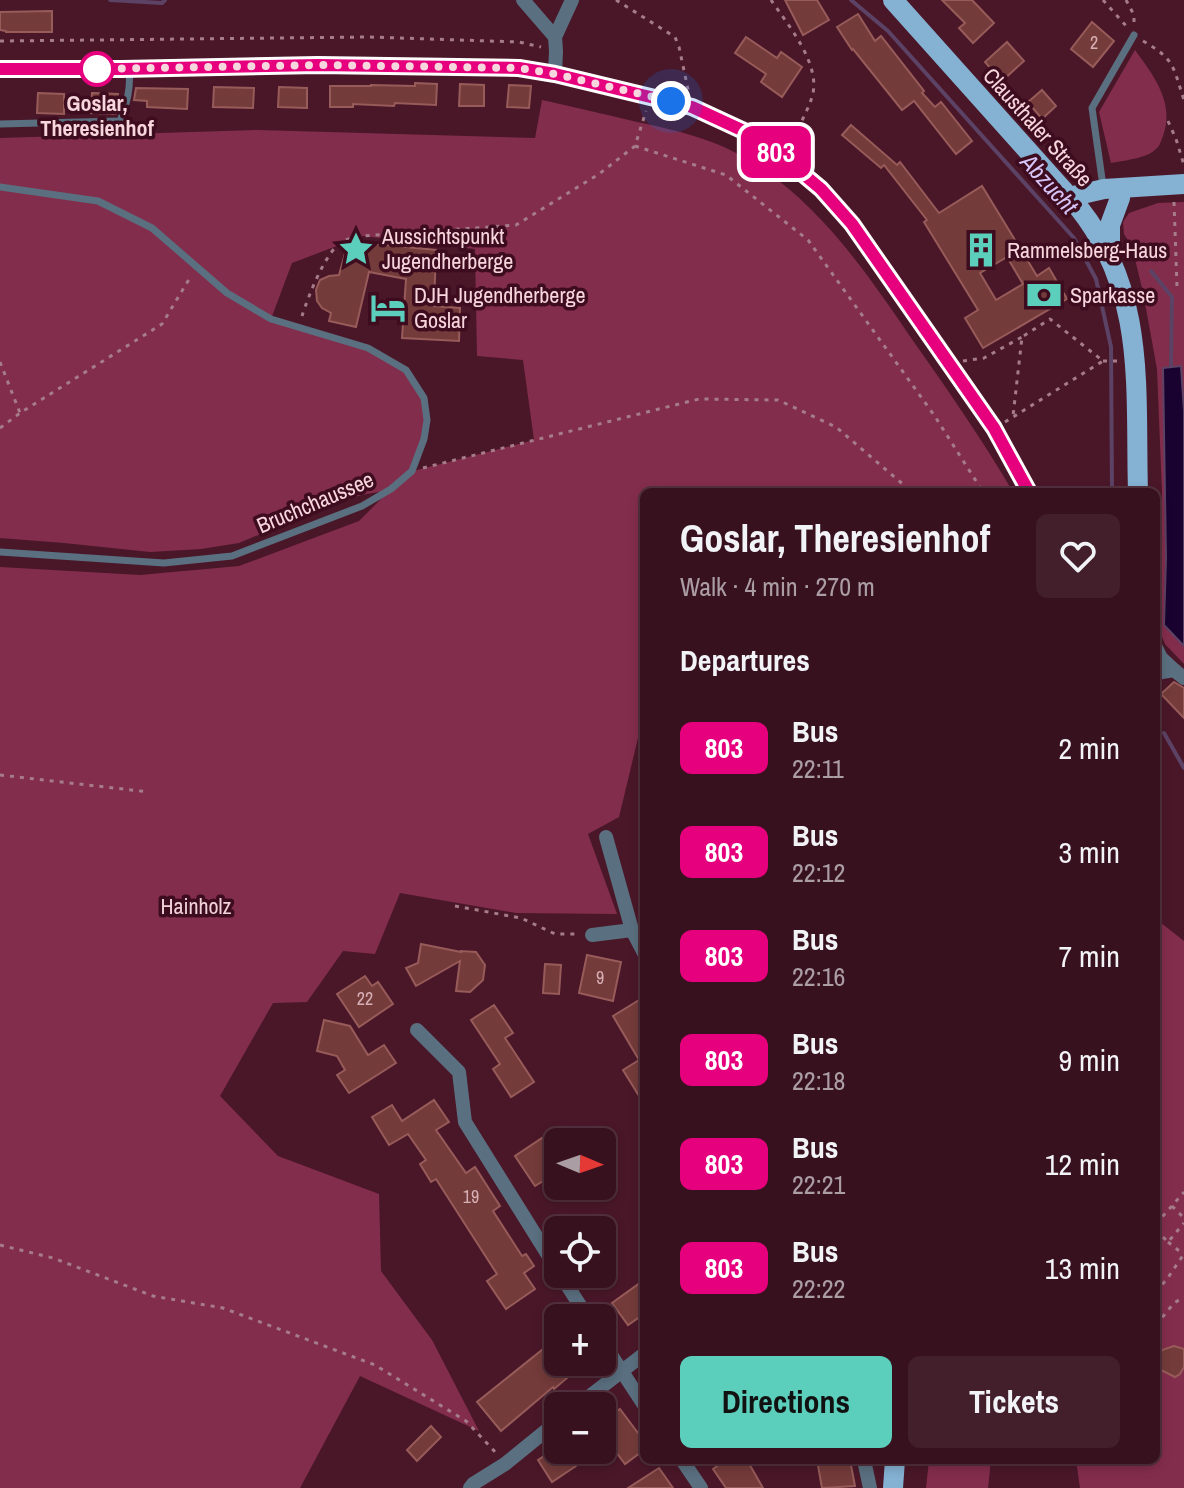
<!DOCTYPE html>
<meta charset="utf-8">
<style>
body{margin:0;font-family:"Archivo Narrow",sans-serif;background:#431f2c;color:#f1f3f6;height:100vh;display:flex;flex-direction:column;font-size:30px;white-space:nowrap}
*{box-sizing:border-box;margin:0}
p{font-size:26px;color:#ab9da4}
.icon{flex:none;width:44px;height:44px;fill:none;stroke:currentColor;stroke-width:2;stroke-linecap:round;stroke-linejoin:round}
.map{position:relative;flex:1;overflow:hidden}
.sheet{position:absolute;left:640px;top:488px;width:520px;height:976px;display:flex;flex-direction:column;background:#38111f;border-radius:12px;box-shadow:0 4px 12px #0003,0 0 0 2px #52313d}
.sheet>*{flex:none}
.badge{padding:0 16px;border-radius:12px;font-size:28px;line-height:52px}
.needle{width:52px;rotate:92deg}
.buttons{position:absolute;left:544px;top:1128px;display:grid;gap:16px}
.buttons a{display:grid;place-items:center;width:72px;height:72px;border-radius:12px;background:#38111f;box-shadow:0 4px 12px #0003,0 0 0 2px #52313d;font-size:40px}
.you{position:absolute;width:40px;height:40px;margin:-20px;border:6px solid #fff;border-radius:50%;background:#1a73e8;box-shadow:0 0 0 12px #1a73e833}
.map>.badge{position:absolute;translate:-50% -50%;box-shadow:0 0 0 4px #fff}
h2{padding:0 40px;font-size:30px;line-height:72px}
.round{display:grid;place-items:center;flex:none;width:84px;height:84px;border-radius:12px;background:#431f2c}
.summary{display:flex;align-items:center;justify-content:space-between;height:136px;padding:0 40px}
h1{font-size:38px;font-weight:700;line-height:60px}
.cta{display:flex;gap:16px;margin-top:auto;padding:16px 40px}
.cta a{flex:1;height:92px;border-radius:12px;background:#5bcebc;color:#111;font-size:32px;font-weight:700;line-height:92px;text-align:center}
.cta a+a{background:#431f2c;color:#f1f3f6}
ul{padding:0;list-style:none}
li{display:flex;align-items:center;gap:24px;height:104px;padding:0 40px}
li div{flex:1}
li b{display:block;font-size:30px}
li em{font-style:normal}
li .badge{min-width:88px;font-weight:700;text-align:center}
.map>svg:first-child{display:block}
</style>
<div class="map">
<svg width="1184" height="1488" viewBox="0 0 1184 1488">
<rect width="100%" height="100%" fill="#4a1729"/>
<g fill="#832d4c" fill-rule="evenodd">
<path d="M1135,50C1154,76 1175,103 1163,136C1162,138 1160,145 1158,147C1148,159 1125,160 1111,163L1099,112Z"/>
<path d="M542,100C573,107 605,114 637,122C666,128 697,135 724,147C812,189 863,268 916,345C950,393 983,441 1013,492H644V713L619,817L588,834L617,914L516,913L400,893L375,954L343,951L307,1002L273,1003L220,1096L278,1156L379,1194L381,1271L432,1340L479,1431L360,1376L300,1488H0V567L140,575L239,566L359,521L390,490L361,495L308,514L239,543L201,549L150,552L64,543L0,538V138L258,130L535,138ZM363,236L475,249L477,356L523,360L534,440L413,471C417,454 427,434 426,417C425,350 322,334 271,319L292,263Z"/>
<path d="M1184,202V664L1165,644L1162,637V492L1157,369L1143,292L1132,247L1124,234L1123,222L1129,213L1158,203Z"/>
<path d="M1156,919L1184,941V1488H1080L1076,1460H1156Z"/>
<path d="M929,1460H991L988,1488H926Z"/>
</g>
<path fill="#190230" stroke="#5c4264" stroke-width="2" d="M1181,366L1184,412V646L1164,625L1166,558L1163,368Z"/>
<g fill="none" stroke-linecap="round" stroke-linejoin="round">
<g stroke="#5c4264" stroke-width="4">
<path d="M110,0L162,3L165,0"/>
<path d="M851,0L888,31L1074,238L1096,279L1111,347L1112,492"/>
<path d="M1151,271L1172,297L1171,366"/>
<path d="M1164,733L1184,768"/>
</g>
</g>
<g fill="#733b3a" stroke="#975b59" stroke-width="2" fill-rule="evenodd">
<path d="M785,0H817L829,20L803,35Z"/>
<path d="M942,0H972L994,23L973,43L959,28L965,23Z"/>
<path d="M52,11V32H6V31L0,30V12Z"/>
<path d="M858,14L875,41L881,36L924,91L922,93L935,107L941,102L972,141L956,154L914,101L902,110L853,49L852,50L837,27Z"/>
<path d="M1092,22L1114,41L1093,67L1071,49Z"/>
<path d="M746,37L777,58L781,52L802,67L782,97L761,82L766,74L735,53Z"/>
<path d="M1007,42L1024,61L1002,81L985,62Z"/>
<path d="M415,83L437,84L436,105L395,103L394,106L353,104V107H330V86H371V85L415,86Z"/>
<path d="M460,84L484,85V106H459Z"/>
<path d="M509,85L531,86L529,108L507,107Z"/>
<path d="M214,87L254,88L253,108L213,107Z"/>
<path d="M279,87L307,88V108L278,107Z"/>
<path d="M136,88L188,89L187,109L147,107V101L134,100Z"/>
<path d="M1042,90L1056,106L1042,119L1028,102Z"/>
<path d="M38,93L64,94V114L37,113Z"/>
<path d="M92,93L118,94L116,114L91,113Z"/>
<path d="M851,125L897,165L900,162L939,213L982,186L1037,276L1049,268L1067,299L983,348L965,318L978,310L924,222L927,220L884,165L881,168L842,135ZM1007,257L1023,284L996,300L980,273Z"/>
<path d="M354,242L436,250L434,306L460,308L459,341L402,338L406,279L369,272L356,327L329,321L331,313L322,308L317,301L316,290L320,280L329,276L339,275L346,250Z"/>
<path d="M1174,682L1184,688V718L1161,694Z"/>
<path d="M421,944L461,952V951L476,952L485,965L483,980L470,992L456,991L460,961L416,986L406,968L418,963Z"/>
<path d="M587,955L621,962L613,1001L579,993Z"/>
<path d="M545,964L561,965L559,994L543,993Z"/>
<path d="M365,976L372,986L378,982L393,1004L359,1027L337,994Z"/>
<path d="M644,997V1104L623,1070L639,1060L613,1016Z"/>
<path d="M494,1005L513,1033L505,1038L534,1082L511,1097L493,1069L500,1064L471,1020Z"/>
<path d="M324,1020L350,1026L368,1055L384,1045L396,1063L349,1093L337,1075L345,1070L337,1056L317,1051Z"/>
<path d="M434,1100L449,1122L436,1130L466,1173L475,1167L500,1206L493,1211L522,1256L526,1254L534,1266L524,1273L535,1289L506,1309L487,1281L497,1274L436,1179L431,1182L420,1164L426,1160L408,1134L389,1145L372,1117L392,1105L402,1121Z"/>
<path d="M542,1138L558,1162V1172L535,1186L515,1156Z"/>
<path d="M644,1280V1314L628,1325L612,1303Z"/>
<path d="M558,1337V1362H586L554,1389L553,1387L501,1431L477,1402Z"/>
<path d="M1174,1346L1184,1349V1367L1180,1374L1175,1377L1161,1370L1157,1359L1162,1350Z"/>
<path d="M620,1409L644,1441V1450L625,1464L602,1433V1422Z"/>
<path d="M431,1426L441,1437L417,1461L407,1450Z"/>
<path d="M553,1450H566L576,1466L552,1482L538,1460Z"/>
<path d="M726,1460H747L763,1488H726L713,1469Z"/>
<path d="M817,1460H850L855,1486L822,1488Z"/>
<path d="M659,1468L673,1488H628Z"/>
</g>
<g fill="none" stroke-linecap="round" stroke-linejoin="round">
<g stroke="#a67c89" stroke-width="3" stroke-dasharray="4 6" stroke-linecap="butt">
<path d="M616,0L675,37L679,47L689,94"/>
<path d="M771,0C788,25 822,65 812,97C807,113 797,129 790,144"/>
<path d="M1103,0L1128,28"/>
<path d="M1126,0L1134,15V24"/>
<path d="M0,41L370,37L519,42L541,47"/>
<path d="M1143,41C1175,59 1173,67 1184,100"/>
<path d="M1168,121L1176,139L1184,165"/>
<path d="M635,146L726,175L808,240L934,415L983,492"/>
<path d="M1174,202L1177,287"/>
<path d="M302,316C308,297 326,250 343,241C349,238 357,238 363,236L516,225L599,174L635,146L646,111"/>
<path d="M963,361L984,358L1022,337"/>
<path d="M1103,361H1118"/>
<path d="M0,362L20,413"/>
<path d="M1005,422L1103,361L1050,319L1022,337L1013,416"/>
<path d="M0,428L20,413L162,324L191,276"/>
<path d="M423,468L699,399L778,400L836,427L912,492"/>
<path d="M1156,704L1157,688"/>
<path d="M0,775L149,792"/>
<path d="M455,906L521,918L555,934H579"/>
<path d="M1172,1206L1184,1218"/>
<path d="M1156,1224L1184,1192"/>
<path d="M1156,1230L1168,1242L1184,1223"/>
<path d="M1168,1242L1183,1254"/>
<path d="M0,1245L53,1258L153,1296L223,1308L375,1365L466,1421L498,1455"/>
<path d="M1156,1292L1167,1279L1184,1254"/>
<path d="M1156,1325L1174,1303L1184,1297"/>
</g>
<g stroke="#5a6f7f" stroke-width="7">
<path d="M0,124L120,121C127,103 131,88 129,69"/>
<path d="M1103,186L1092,108L1134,35"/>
<path d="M0,187L98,201L152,228L227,293L271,319L368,348L406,370L424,398L427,420L424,439L412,471L391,489L362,506L232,556L164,563L0,552"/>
</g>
<g stroke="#5a6f7f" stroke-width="14">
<path d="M523,0L555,37L556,51L555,74"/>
<path d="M555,37L572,0"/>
<path d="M0,69H129L318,65L519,68L555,74L692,107L746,132L784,158L821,189L852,224L994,428L1029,492"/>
<path d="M1156,648L1161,658L1174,670"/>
<path d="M1156,673L1174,670L1184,678"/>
<path d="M606,837L632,930L644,953"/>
<path d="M592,935L632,930"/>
<path d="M417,1030L459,1072L465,1122L558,1271"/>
<path d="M560,1274L588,1318"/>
<path d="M602,1341L644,1405"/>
<path d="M577,1406L644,1354"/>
<path d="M682,1460L701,1488"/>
<path d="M864,1460L870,1488"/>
<path d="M470,1488L473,1484L505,1464L558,1421"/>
</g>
<g stroke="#85b1d2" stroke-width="20">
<path d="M893,0L1079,208C1147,294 1135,389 1138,492"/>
<path d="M1069,197L1104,189L1184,184"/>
<path d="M1110,252V225L1120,198"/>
<path d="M893,1488L895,1460"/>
</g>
</g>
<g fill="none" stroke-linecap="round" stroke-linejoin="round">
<g stroke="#fff" stroke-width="18">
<path id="line" d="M0,69H122L318,65L519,68L555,74L692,107L746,132L784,158L821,189L852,224L994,428L1029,492"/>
</g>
<use href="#line" stroke="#e6007e" stroke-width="12"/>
<path stroke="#f8d6de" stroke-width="8" stroke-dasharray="0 14.4" d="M97,69H95L318,65L519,68L555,74L671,101"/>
</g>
<defs>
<g id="sight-bare" transform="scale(2.76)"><path d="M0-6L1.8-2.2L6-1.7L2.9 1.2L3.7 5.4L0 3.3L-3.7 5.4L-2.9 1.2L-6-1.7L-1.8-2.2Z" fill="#5bcebc" stroke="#3e0c1f" stroke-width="2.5" paint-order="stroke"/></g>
<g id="building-bare" transform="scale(2.76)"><path d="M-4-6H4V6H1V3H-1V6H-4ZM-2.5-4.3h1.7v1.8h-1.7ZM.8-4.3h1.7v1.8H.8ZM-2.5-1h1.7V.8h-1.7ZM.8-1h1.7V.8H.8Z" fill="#5bcebc" stroke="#3e0c1f" stroke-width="2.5" paint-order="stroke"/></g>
<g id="bank-bare" transform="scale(2.76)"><path d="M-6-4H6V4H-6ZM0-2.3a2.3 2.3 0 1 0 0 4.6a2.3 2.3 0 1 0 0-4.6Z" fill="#5bcebc" stroke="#3e0c1f" stroke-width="2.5" paint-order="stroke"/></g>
<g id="hotel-bare" transform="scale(2.76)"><path d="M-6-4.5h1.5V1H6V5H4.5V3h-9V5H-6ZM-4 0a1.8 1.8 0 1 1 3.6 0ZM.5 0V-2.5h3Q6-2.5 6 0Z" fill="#5bcebc" stroke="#3e0c1f" stroke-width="2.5" paint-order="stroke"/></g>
</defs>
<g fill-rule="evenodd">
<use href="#sight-bare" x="356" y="249"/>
<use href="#building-bare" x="981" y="250"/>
<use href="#bank-bare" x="1044" y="295"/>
<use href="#hotel-bare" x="388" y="308"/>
</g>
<circle fill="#fff" stroke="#e6007e" stroke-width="4" cx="97" cy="69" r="16"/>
<g text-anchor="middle" stroke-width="7" stroke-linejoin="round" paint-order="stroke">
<g font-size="18" fill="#d7afb5">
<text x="1094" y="49">2</text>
<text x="600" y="984">9</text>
<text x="365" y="1005">22</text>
<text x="471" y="1203">19</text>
</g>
<g font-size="22" font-weight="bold" fill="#f8d6de" stroke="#3e0c1f">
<text x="97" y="111">Goslar,<tspan x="97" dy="25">Theresienhof</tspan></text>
</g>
<g font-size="22" fill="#f8d6de" stroke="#3e0c1f">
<text transform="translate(1038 127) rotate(48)" y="8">Clausthaler Straße</text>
<text transform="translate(315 502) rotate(-23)" y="8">Bruchchaussee</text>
</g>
<g font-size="22" fill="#f8d6de" stroke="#3e0c1f" text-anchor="start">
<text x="382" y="244">Aussichtspunkt<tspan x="382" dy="25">Jugendherberge</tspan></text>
<text x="1007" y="258">Rammelsberg-Haus</text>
<text x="414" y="303">DJH Jugendherberge<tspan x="414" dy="25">Goslar</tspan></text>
<text x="1070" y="303">Sparkasse</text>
</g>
<g font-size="22" fill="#f0d2d9" stroke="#3e0c1f">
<text x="196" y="914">Hainholz</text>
</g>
<g font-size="24" font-style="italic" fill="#d7c5f7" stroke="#3e0c1f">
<text transform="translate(1049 184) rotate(48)" y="8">Abzucht</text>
</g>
</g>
</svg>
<div class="buttons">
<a><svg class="needle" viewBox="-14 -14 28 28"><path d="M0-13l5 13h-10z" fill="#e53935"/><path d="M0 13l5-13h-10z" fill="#ab9da4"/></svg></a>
<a><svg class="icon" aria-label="locate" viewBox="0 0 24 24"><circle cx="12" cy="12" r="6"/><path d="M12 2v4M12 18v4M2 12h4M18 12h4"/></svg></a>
<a>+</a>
<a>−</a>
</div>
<div class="you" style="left:671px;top:101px"></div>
<b class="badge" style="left:776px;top:152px;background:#e6007e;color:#fff">803</b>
<section class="sheet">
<div class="summary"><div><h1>Goslar, Theresienhof</h1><p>Walk · 4 min · 270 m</p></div><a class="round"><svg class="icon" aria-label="heart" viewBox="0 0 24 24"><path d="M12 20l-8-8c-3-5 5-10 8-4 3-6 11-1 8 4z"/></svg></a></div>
<h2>Departures</h2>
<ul>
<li><span class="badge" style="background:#e6007e;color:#fff">803</span><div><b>Bus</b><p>22:11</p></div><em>2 min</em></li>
<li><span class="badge" style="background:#e6007e;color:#fff">803</span><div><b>Bus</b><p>22:12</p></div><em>3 min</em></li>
<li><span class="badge" style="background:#e6007e;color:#fff">803</span><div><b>Bus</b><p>22:16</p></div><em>7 min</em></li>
<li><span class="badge" style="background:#e6007e;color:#fff">803</span><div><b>Bus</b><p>22:18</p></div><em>9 min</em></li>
<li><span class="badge" style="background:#e6007e;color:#fff">803</span><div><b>Bus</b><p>22:21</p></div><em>12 min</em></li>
<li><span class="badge" style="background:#e6007e;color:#fff">803</span><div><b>Bus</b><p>22:22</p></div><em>13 min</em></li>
</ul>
<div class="cta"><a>Directions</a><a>Tickets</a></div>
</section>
</div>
